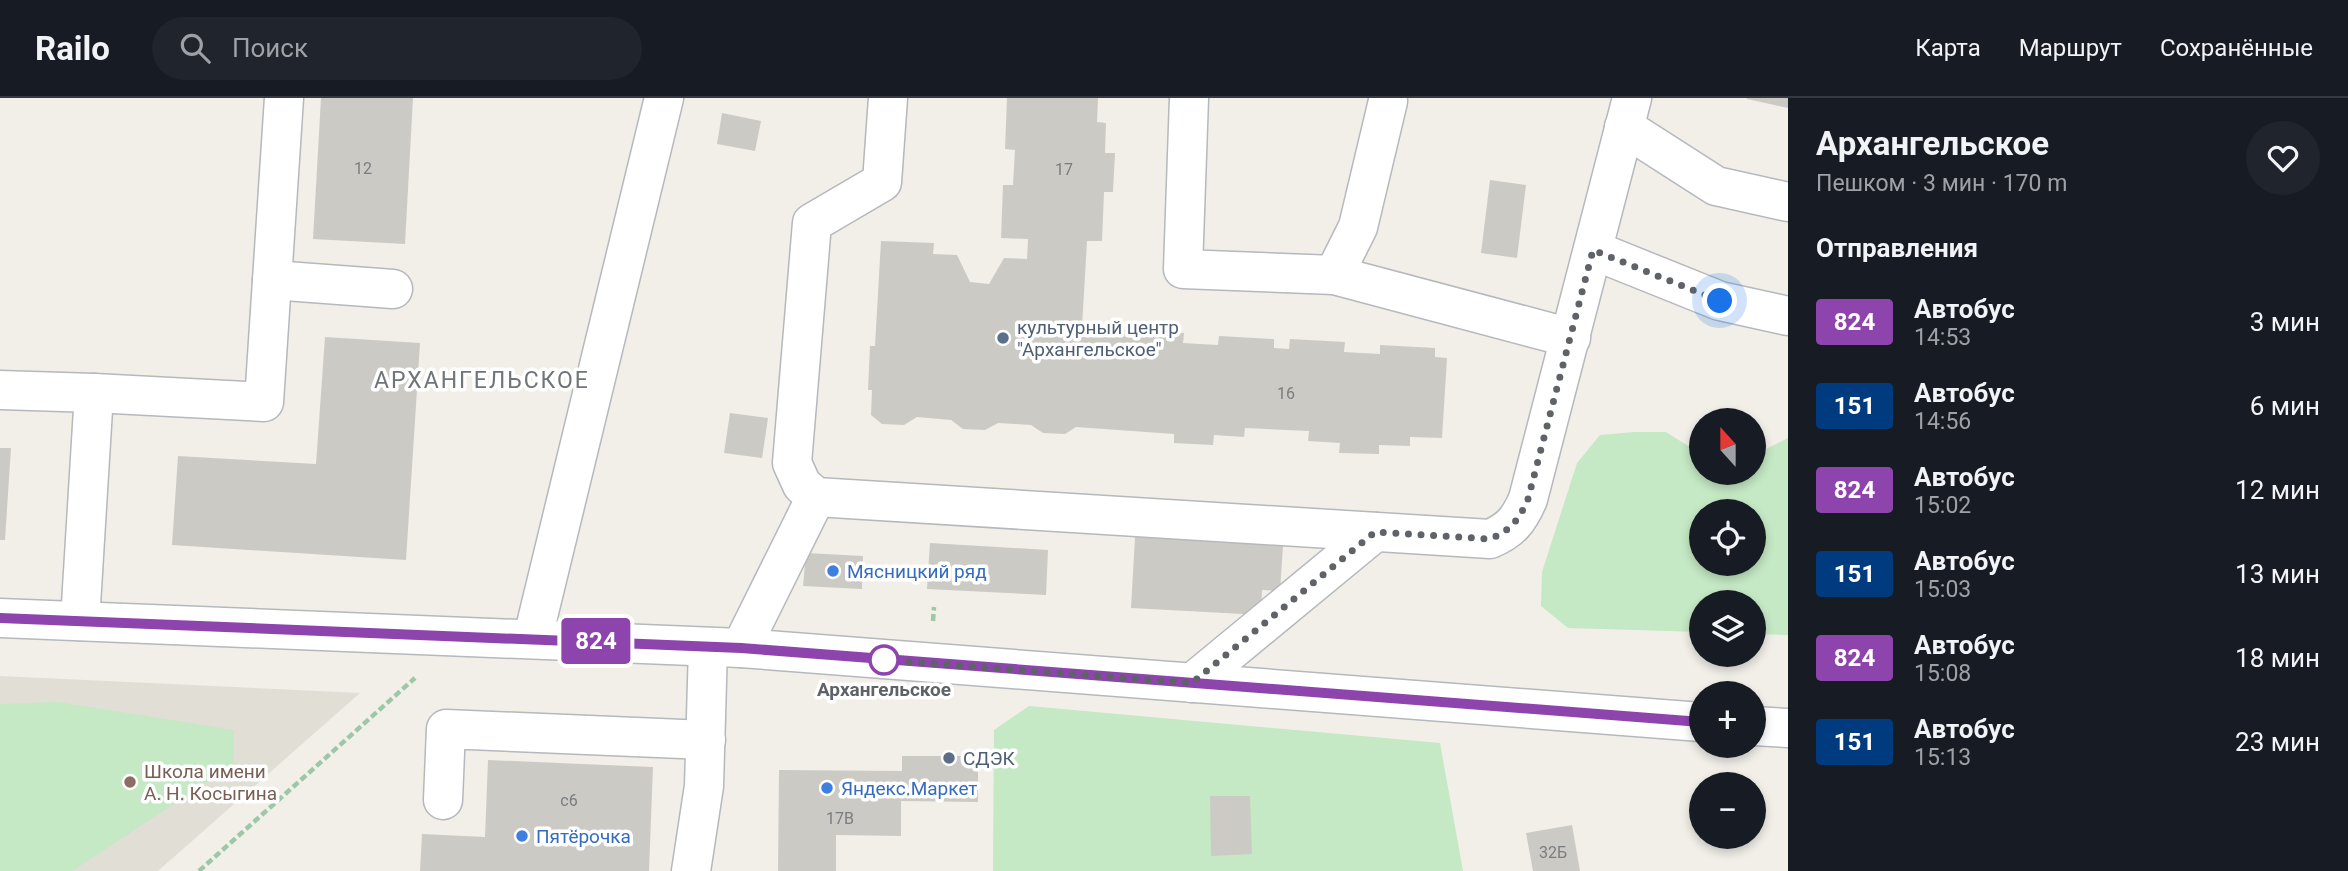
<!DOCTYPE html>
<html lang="ru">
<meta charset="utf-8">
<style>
body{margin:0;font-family:Roboto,sans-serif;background:#20242c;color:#f1f3f6;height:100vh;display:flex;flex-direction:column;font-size:26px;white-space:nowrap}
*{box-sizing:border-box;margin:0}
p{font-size:23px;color:#9ea1a6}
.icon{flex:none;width:38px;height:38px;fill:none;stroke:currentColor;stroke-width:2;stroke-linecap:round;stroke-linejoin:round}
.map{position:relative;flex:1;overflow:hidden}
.sheet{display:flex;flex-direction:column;background:#171b24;width:560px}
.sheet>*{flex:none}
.badge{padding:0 14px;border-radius:5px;font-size:24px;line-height:46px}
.needle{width:46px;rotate:339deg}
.controls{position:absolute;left:1689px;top:310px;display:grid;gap:14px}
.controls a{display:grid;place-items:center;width:77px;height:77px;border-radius:50%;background:#171b24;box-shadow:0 4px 10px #0003;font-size:35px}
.you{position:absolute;width:35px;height:35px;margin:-18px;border:5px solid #fff;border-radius:50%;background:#1a73e8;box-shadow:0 0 0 10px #1a73e833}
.map>.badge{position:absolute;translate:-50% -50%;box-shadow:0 0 0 4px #fff}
h2{padding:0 28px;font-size:26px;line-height:63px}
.round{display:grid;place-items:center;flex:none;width:74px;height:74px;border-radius:37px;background:#20242c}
.summary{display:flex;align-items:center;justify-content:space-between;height:119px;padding:0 28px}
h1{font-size:33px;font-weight:700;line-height:52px}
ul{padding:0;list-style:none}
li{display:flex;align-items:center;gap:21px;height:84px;padding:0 28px}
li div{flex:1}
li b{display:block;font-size:26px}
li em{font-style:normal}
li .badge{min-width:77px;font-weight:700;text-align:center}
header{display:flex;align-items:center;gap:42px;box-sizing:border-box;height:98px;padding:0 35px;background:#171b24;border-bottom:2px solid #363941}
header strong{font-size:33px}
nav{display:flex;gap:38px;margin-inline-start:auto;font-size:24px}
.search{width:490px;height:63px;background:#20242c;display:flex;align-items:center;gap:18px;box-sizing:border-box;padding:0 24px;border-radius:38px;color:#9ea1a6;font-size:26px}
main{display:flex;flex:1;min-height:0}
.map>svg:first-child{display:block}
</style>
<header>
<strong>Railo</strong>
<div class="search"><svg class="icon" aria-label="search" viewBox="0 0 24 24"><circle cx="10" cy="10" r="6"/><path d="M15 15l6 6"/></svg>Поиск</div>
<nav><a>Карта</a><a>Маршрут</a><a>Сохранённые</a></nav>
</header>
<main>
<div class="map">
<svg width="1788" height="773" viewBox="0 0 1788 773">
<rect width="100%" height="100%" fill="#f1efe8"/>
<path fill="#e1ded6" d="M0,578L360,595L158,773H0Z"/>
<g fill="#c5e8c5" fill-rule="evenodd">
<path d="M1635,334H1666L1701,356V374H1754V357L1788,340V537L1754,536V504H1701V534L1568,530L1541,508L1542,474L1577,365L1600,337ZM1701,413H1754V466H1701Z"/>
<path d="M59,604L234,632L233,667L72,773H0V606Z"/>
<path d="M1029,608L1440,645L1463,773H993L994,632Z"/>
</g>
<g fill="#cccac5">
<path d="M321,0H413L405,146L313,141Z"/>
<path d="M1007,0H1098L1097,24L1106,25L1105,55H1115L1113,94H1104L1102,143H1087L1082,229L1184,235L1183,245L1218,247L1219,238L1274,241V250L1289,251L1290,241L1345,244L1344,254L1380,256V247L1435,250V259L1447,260L1442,340L1410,339V348L1379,347V356L1339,355L1340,345L1308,343L1309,333L1245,330L1244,339L1214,337L1213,347L1174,345V336L1076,329L1065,336L1043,335L1031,327L998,325L985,332L963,331L951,322L917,319L904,327L882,326L871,317L872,292H868L870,248H875L881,143L934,145L933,156L957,157L970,184L989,186L1004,160L1027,161L1028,141L1001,140L1003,87H1013L1015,52L1005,51Z"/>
<path d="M1788,0V10L1747,1V0Z"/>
<path d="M722,15L761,23L755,53L717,46Z"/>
<path d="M1490,82L1526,87L1517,160L1481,155Z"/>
<path d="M325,239L420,245L406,462L172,447L178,358L316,366Z"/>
<path d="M730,315L768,320L762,360L724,355Z"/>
<path d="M0,350H11L5,442H0Z"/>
<path d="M1135,439L1283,448L1280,493L1262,492L1261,517L1131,510Z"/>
<path d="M930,445L1048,452L1046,497L927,491Z"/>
<path d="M806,455L863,458L862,491L803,488Z"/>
<path d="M902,658H978V704L901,703V738L836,737V773H778L779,672L902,673Z"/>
<path d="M488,662L653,669L649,773H420L422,736L485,739Z"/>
<path d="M1210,698H1250L1252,756L1211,758Z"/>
<path d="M1572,727L1580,773H1533L1526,735Z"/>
</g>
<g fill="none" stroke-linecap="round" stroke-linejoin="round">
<g stroke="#b5b8bc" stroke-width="41">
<g id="minor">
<path d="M888,0L882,84L812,125L792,365L802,387L816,399L1490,441C1511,432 1519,422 1528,401L1632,0"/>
<path d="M1189,0L1183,171L1334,177L1571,240"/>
<path d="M1624,29L1716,88L1788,104"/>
<path d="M1593,152L1720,203L1788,218"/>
<path d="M1334,177L1358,129L1388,3"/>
<path d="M272,182L393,191"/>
<path d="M0,292L94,295"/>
<path d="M0,520L741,550L1701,624"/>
<path d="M80,523L94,295L264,304L284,0"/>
<path d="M533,539L664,0"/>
<path d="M741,550L816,399"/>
<path d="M1192,585L1375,434"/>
<path d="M1754,628L1788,630"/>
<path d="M443,702L446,631L706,642"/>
<path d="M691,773L704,688L708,549"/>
</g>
</g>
<g stroke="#9cc7a9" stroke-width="4.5" stroke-dasharray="7 3.5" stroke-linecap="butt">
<path d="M933,523L934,509"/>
<path d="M199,773L415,580"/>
</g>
<use href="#minor" stroke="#fff" stroke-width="38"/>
</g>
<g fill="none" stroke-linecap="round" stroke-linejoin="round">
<g stroke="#fff" stroke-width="16">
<path id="line" d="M0,520L741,550L1701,624"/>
</g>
<use href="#line" stroke="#8e44ad" stroke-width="10"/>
<path stroke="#5f6368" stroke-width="7" stroke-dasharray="0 12.6" d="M884,562L1192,585L1375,434L1490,441C1511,432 1519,422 1528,401L1593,152L1720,203"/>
</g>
<g fill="#5c6f8a" stroke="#fff" stroke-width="2.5">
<circle cx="1003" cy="240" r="7"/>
<circle cx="949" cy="660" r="7"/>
</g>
<g fill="#3f7fe0" stroke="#fff" stroke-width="2.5">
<circle cx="833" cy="473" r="7"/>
<circle cx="827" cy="690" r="7"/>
<circle cx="522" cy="738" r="7"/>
</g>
<circle fill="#fff" stroke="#8e44ad" stroke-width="3.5" cx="884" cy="562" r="14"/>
<circle fill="#8d6e63" stroke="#fff" stroke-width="2.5" cx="130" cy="684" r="7"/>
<g text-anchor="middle" stroke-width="7" stroke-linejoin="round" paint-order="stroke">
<g font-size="16" fill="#7a7d7f">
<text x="363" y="76">12</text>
<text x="1064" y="77">17</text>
<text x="1286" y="301">16</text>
<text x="569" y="708">с6</text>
<text x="840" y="726">17В</text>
<text x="1553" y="760">32Б</text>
</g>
<g font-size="19" fill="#4e5e75" stroke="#fff" text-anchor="start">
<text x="1017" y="236">культурный центр<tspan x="1017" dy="22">"Архангельское"</tspan></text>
<text x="963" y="667">СДЭК</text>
</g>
<g font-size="19" fill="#366cbe" stroke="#fff" text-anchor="start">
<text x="847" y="480">Мясницкий ряд</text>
<text x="841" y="697">Яндекс.Маркет</text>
<text x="536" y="745">Пятёрочка</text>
</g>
<g font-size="19" font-weight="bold" fill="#5f6368" stroke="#fff">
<text x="884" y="598">Архангельское</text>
</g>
<g font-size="19" fill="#785e54" stroke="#fff" text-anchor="start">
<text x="144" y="680">Школа имени<tspan x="144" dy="22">А. Н. Косыгина</tspan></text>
</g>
<g font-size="23" letter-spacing="2" fill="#70757a" stroke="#fff">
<text x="482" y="290">АРХАНГЕЛЬСКОЕ</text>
</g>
</g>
</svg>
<div class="controls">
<a><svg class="needle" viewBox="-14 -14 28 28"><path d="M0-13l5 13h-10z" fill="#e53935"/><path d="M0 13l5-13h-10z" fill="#9ea1a6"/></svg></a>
<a><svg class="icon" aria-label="locate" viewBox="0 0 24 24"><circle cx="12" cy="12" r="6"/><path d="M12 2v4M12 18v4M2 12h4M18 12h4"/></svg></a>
<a><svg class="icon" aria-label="layers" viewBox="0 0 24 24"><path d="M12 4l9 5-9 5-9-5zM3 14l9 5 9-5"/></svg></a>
<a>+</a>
<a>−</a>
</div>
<div class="you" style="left:1720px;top:203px"></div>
<b class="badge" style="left:596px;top:543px;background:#8e44ad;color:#fff">824</b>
</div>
<section class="sheet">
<div class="summary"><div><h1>Архангельское</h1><p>Пешком · 3 мин · 170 m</p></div><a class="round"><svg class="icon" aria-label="heart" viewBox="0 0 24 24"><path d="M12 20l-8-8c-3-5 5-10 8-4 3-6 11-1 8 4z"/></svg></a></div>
<h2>Отправления</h2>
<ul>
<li><span class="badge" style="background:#8e44ad;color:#fff">824</span><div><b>Автобус</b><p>14:53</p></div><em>3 мин</em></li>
<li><span class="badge" style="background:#003b80;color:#fff">151</span><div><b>Автобус</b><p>14:56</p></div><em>6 мин</em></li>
<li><span class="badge" style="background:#8e44ad;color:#fff">824</span><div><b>Автобус</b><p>15:02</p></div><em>12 мин</em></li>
<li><span class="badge" style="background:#003b80;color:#fff">151</span><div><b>Автобус</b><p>15:03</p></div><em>13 мин</em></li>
<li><span class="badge" style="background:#8e44ad;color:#fff">824</span><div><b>Автобус</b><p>15:08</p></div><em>18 мин</em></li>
<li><span class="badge" style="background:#003b80;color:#fff">151</span><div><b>Автобус</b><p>15:13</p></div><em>23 мин</em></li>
</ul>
</section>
</main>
